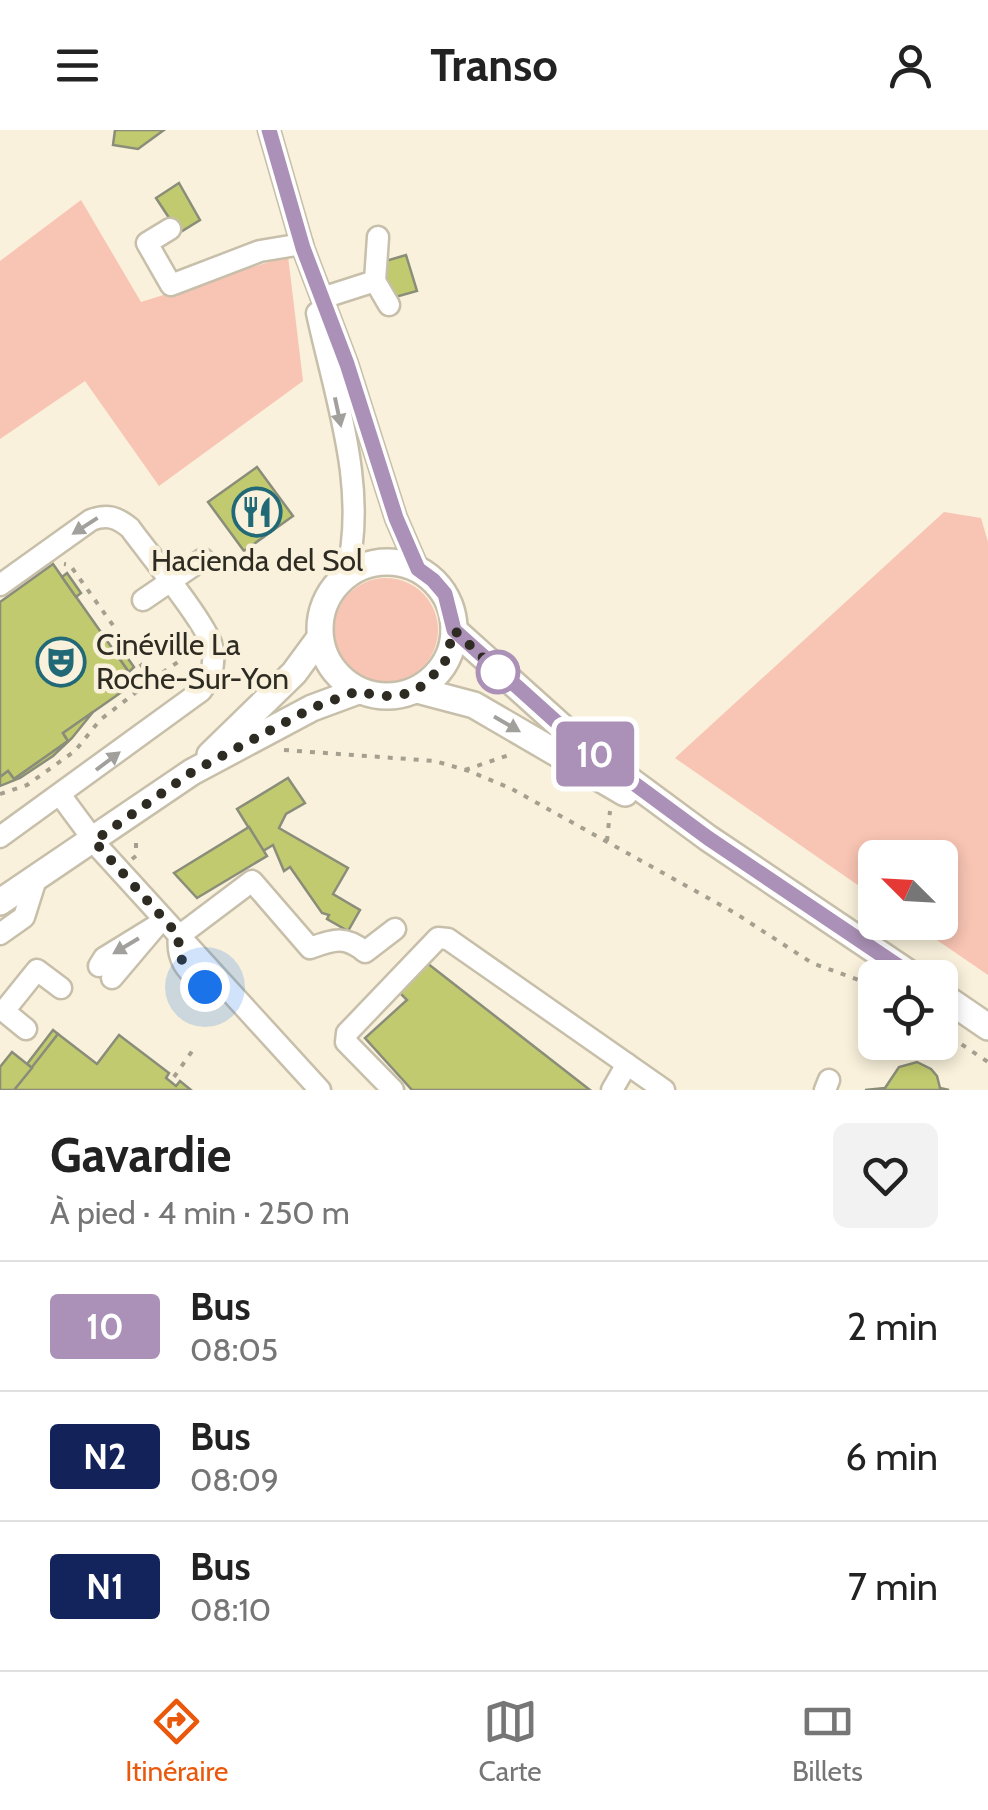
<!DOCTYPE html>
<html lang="fr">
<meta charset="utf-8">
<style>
body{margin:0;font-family:Cabin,sans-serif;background:#f2f2f2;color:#222;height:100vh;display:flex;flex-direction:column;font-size:38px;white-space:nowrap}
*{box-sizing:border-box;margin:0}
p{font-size:32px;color:#767676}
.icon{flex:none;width:55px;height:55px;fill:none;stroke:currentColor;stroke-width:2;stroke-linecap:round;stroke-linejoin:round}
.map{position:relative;height:960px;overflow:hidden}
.panel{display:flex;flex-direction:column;background:#fff;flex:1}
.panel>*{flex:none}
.badge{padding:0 20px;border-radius:8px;font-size:35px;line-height:65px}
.needle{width:65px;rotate:294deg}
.controls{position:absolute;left:858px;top:710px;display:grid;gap:20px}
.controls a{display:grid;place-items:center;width:100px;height:100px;border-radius:15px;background:#fff;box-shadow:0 5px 15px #0003;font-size:50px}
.you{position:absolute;width:50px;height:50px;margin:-25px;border:8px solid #fff;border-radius:50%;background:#1a73e8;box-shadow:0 0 0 15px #1a73e833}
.map>.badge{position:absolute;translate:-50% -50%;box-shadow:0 0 0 5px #fff}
.round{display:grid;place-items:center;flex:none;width:105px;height:105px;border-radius:15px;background:#f2f2f2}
.summary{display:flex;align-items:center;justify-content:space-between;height:170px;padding:0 50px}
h1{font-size:48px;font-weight:700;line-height:75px}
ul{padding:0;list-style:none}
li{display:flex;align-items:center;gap:30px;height:130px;padding:0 50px;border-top:2px solid #e0e0e0}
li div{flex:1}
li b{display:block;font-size:38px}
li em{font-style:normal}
li .badge{min-width:110px;font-weight:700;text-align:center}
header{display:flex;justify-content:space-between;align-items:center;height:130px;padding:0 50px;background:#fff;font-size:45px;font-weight:700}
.tab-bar{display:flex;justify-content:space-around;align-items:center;height:140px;border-top:2px solid #e0e0e0;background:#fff;font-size:28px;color:#767676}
.tab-bar a{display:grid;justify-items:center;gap:5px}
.tab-bar .on{color:#ea580c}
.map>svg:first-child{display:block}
</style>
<header><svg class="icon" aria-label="menu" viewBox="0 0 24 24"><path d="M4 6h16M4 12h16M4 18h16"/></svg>Transo<svg class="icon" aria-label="person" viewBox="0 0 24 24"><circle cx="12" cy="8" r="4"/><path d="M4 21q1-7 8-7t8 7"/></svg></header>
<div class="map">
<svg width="988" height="960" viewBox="0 0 988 960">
<rect width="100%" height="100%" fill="#f9f1db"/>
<g fill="#f8c4b3">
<path d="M81,70L141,172L288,126L303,251L159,356L85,251L0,309V131Z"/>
<path d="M944,382L981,388L988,412V845L912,793L940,792V728H875V767L675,628Z"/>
<circle cx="386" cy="500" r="52"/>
</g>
<g fill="#c1ca6e" stroke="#8a8d79" stroke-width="2.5">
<path d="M115,0H164L138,19L113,15Z"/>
<path d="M179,53L200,90L179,103L156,68Z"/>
<path d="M406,125L417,161L392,168L382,132Z"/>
<path d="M257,337L293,386L244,421L208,372Z"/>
<path d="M53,434L136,552L63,603L68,611L14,649L8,641L0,647V472Z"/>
<path d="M67,443L81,463L76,467L62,447Z"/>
<path d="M120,517L134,537L129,542L114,521Z"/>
<path d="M93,582L72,608L53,626L20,648L0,656V647L8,641L14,649L68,611L63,603Z"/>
<path d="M288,648L305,673L286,684L279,698L348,738L333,764L360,780L348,801L327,789L329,785L322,783L290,737L284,741L273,715L263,721L237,679Z"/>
<path d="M249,697L267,726L197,768L174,743Z"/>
<path d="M427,833L590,960H412L365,908L407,870L397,860Z"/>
<path d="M53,900L58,904L32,938L27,934Z"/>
<path d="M58,904L97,934L119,905L169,943L166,948L176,956L180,951L191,960H14Z"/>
<path d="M12,922L32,938L14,960H0V937Z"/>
<path d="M917,932L931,939L937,946L940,958L949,960H865L885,958L899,937Z"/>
</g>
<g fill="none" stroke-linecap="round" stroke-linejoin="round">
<g stroke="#c7bfaa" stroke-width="25">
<g id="minor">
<path d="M269,0L303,118L347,234L396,388L418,439"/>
<path d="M170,99L147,113L171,155L260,121L302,114"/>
<path d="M375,151L389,175"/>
<path d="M322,168L375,151L378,107"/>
<path d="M317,183C335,267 369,360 346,445"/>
<path d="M0,455L91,390C107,384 117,387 130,398C148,423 205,491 212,516C216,533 211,548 201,561L0,707"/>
<path d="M143,470L203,429"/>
<path d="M61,666L101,720L320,960"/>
<path d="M0,804L24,787L36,749"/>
<path d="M99,836L104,828L156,796L112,848"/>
<path d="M225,858L205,857C188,841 176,831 179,806L252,751L310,818C333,810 345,805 365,822L395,799"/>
<path d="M26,899L4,881L37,840L61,858"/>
<path d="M393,960L346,912L347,903L438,808L448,809L664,960"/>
<path d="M612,960L627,934"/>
<path d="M825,960L829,950"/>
</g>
</g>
<g stroke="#c7bfaa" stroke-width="30">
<g id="major">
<circle cx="387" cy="499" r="67"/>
<path d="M454,500L582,615L708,708L916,848"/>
<path d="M417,560L474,575L625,663"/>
<path d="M210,625L294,543L319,509"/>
<path d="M0,772L192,642L312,578L358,561"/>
<path d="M940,864L988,897"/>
</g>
</g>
<g stroke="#a59f8f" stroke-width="4" stroke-dasharray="5 8" stroke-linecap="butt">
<path d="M152,550L185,527L171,510"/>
<path d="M284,620L435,631L469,641L512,659L735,783L812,833L875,856"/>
<path d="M465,640L509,625V622"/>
<path d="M0,664L27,655L75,621L100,590L152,550L70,435L64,434"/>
<path d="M607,711L610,681"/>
<path d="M132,729L136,726V706"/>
<path d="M940,900L988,932"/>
<path d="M174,947L195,917"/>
</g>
<use href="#minor" stroke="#fff" stroke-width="20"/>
<use href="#major" stroke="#fff" stroke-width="25"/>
</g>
<defs><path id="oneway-solid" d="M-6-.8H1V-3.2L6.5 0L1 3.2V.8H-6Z" transform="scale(2.5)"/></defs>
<g fill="#a1a09c">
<use href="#oneway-solid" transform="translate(338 282) rotate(78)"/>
<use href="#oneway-solid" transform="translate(85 396) rotate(147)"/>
<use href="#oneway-solid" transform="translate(507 594) rotate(30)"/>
<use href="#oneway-solid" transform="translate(108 631) rotate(-37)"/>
<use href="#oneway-solid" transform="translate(126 816) rotate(149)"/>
</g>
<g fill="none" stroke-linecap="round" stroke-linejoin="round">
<g stroke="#fff" stroke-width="22">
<path id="line" d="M269,0L303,118L347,234L396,388L418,439L433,450L445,464L454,500L582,615L708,708L916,848"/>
</g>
<use href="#line" stroke="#ab91b7" stroke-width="15"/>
<path stroke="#2e2b23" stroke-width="10" stroke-dasharray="0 18" d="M205,857C188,841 176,831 179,806L94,711L192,642L312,578L358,561L378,566H398L417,560L444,535L454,500L498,542"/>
</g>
<defs>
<g id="restaurant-ring" transform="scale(2.5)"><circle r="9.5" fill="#f9f1db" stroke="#216976" stroke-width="1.5"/><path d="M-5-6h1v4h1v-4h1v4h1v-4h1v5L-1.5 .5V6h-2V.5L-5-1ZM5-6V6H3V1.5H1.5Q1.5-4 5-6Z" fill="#216976"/></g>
<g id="theatre-ring" transform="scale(2.5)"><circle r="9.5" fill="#f9f1db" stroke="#216976" stroke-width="1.5"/><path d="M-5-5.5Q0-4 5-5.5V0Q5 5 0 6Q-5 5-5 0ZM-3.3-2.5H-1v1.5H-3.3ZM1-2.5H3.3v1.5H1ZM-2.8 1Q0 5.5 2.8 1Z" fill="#216976"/></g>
</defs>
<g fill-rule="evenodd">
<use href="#restaurant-ring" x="257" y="382"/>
<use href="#theatre-ring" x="61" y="532"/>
</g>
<circle fill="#fff" stroke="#ab91b7" stroke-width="5" cx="498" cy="542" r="20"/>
<g text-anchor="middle" stroke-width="9" stroke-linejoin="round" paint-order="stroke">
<g font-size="30" fill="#2e2b23" stroke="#f9f1db">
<text x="257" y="441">Hacienda del Sol</text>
<text x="96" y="525" text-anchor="start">Cinéville La<tspan x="96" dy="34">Roche-Sur-Yon</tspan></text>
</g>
</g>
</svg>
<div class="controls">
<a><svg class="needle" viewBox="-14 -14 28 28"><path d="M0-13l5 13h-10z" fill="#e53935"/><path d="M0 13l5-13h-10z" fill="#767676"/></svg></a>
<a><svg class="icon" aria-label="locate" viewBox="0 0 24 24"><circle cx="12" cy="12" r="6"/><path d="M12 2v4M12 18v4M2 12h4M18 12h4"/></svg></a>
</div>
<div class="you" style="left:205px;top:857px"></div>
<b class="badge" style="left:595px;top:624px;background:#ab91b7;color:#fff">10</b>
</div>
<section class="panel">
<div class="summary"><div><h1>Gavardie</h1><p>À pied · 4 min · 250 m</p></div><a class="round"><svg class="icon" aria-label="heart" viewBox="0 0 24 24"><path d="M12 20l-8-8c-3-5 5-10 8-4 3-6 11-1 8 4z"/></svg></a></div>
<ul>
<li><span class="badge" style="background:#ab91b7;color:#fff">10</span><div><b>Bus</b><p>08:05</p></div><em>2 min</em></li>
<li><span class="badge" style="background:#132258;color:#fff">N2</span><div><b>Bus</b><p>08:09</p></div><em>6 min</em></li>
<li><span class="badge" style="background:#13235b;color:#fff">N1</span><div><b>Bus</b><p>08:10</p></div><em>7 min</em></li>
</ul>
</section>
<nav class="tab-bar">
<a class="on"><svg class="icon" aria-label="directions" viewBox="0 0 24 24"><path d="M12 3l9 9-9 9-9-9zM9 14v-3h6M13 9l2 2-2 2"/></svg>Itinéraire</a>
<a><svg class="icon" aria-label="map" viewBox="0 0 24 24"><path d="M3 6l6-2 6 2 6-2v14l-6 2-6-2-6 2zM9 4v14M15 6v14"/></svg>Carte</a>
<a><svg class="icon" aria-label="tickets" viewBox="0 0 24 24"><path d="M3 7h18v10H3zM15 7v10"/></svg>Billets</a>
</nav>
